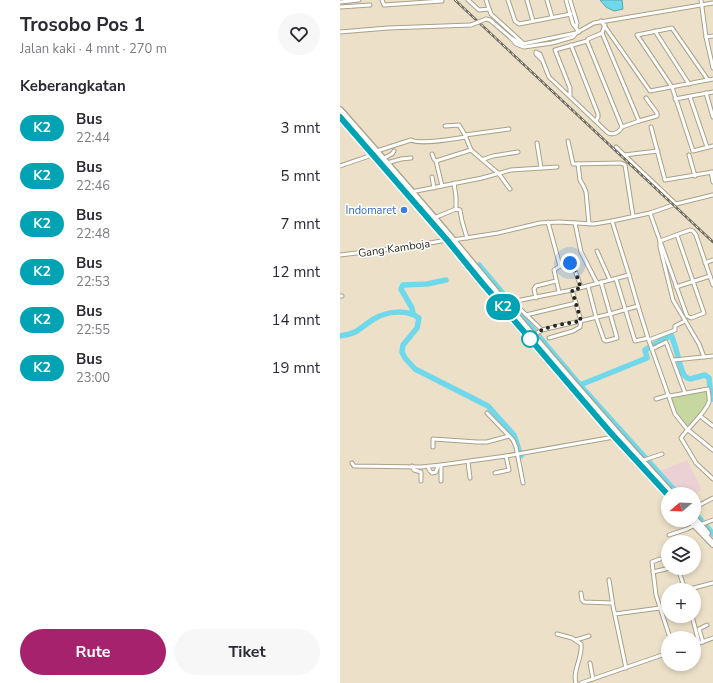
<!DOCTYPE html>
<html lang="id">
<meta charset="utf-8">
<style>
body{margin:0;font-family:"Nunito Sans",sans-serif;background:#f7f7f7;color:#2b2b33;height:100vh;display:flex;flex-direction:column;font-size:15px;white-space:nowrap}
*{box-sizing:border-box;margin:0}
p{font-size:13px;color:#7c7c81}
.icon{flex:none;width:22px;height:22px;fill:none;stroke:currentColor;stroke-width:2;stroke-linecap:round;stroke-linejoin:round}
.map{position:relative;flex:1;overflow:hidden}
.side{display:flex;flex-direction:column;background:#fff;width:340px}
.side>*{flex:none}
.badge{padding:0 8px;border-radius:13px;font-size:14px;line-height:26px}
.needle{width:26px;rotate:251deg}
.tools{position:absolute;left:321px;top:487px;display:grid;gap:8px}
.tools a{display:grid;place-items:center;width:40px;height:40px;border-radius:50%;background:#fff;box-shadow:0 2px 6px #0003;font-size:20px}
.you{position:absolute;width:20px;height:20px;margin:-10px;border:3px solid #fff;border-radius:50%;background:#1a73e8;box-shadow:0 0 0 6px #1a73e833}
.map>.badge{position:absolute;translate:-50% -50%;box-shadow:0 0 0 2px #fff}
h2{padding:0 20px;font-size:15px;line-height:36px}
.round{display:grid;place-items:center;flex:none;width:42px;height:42px;border-radius:21px;background:#f7f7f7}
.headline{display:flex;align-items:center;justify-content:space-between;height:68px;padding:0 20px}
h1{font-size:19px;font-weight:700;line-height:30px}
.button{display:flex;gap:8px;margin-top:auto;padding:8px 20px}
.button a{flex:1;height:46px;border-radius:24px;background:#a7226d;color:#fff;font-size:16px;font-weight:700;line-height:46px;text-align:center}
.button a+a{background:#f7f7f7;color:#2b2b33}
ul{padding:0;list-style:none}
li{display:flex;align-items:center;gap:12px;height:48px;padding:0 20px}
li div{flex:1}
li b{display:block;font-size:15px}
li em{font-style:normal}
li .badge{min-width:44px;font-weight:700;text-align:center}
main{display:flex;flex:1;min-height:0}
.map>svg:first-child{display:block}
</style>
<main>
<section class="side">
<div class="headline"><div><h1>Trosobo Pos 1</h1><p>Jalan kaki · 4 mnt · 270 m</p></div><a class="round"><svg class="icon" aria-label="heart" viewBox="0 0 24 24"><path d="M12 20l-8-8c-3-5 5-10 8-4 3-6 11-1 8 4z"/></svg></a></div>
<h2>Keberangkatan</h2>
<ul>
<li><span class="badge" style="background:#00a3b4;color:#fff">K2</span><div><b>Bus</b><p>22:44</p></div><em>3 mnt</em></li>
<li><span class="badge" style="background:#00a3b4;color:#fff">K2</span><div><b>Bus</b><p>22:46</p></div><em>5 mnt</em></li>
<li><span class="badge" style="background:#00a3b4;color:#fff">K2</span><div><b>Bus</b><p>22:48</p></div><em>7 mnt</em></li>
<li><span class="badge" style="background:#00a3b4;color:#fff">K2</span><div><b>Bus</b><p>22:53</p></div><em>12 mnt</em></li>
<li><span class="badge" style="background:#00a3b4;color:#fff">K2</span><div><b>Bus</b><p>22:55</p></div><em>14 mnt</em></li>
<li><span class="badge" style="background:#00a3b4;color:#fff">K2</span><div><b>Bus</b><p>23:00</p></div><em>19 mnt</em></li>
</ul>
<div class="button"><a>Rute</a><a>Tiket</a></div>
</section>
<div class="map">
<svg width="373" height="683" viewBox="0 0 373 683">
<rect width="100%" height="100%" fill="#ece1c8"/>
<path fill="#ebd0d4" d="M347,460L362,490L354,494H340L320,471Z"/>
<path fill="#c6d79f" d="M368,389V402L347,429L334,410L330,397Z"/>
<path fill="#6fd8ea" stroke="#5aa3ac" d="M260,0H282L283,9L274,11L266,7Z"/>
<g fill="none" stroke-linecap="round" stroke-linejoin="round">
<g stroke="#6fd8ea" stroke-width="5.5">
<path d="M139,265L240,385L338,494"/>
<path d="M73,314L72,308L61,289L63,285L87,284L106,280"/>
<path d="M0,336C5,335 11,334 15,332C22,328 27,323 34,319C47,311 66,309 79,318L77,328L63,345L62,352L65,358L75,369L148,406L174,435L181,456"/>
<path d="M240,385L307,358L305,350L331,335C337,348 338,361 343,373C344,376 347,378 350,379L365,375L369,378L371,397L373,399"/>
<path d="M354,512L373,534"/>
</g>
<g stroke="#aaa089" stroke-width="5">
<g id="street">
<path d="M42,0L44,5L102,1"/>
<path d="M128,0L139,10L149,9"/>
<path d="M146,0L151,14L183,43"/>
<path d="M168,0L175,21L179,24L231,14"/>
<path d="M187,0L193,21"/>
<path d="M207,0L212,17"/>
<path d="M226,0L233,24L239,32"/>
<path d="M230,0L237,23L236,27"/>
<path d="M361,0L366,37L373,36"/>
<path d="M0,2L19,0"/>
<path d="M0,7L30,5"/>
<path d="M146,19L150,20L171,38L183,44L236,33"/>
<path d="M261,21L310,91L373,79"/>
<path d="M265,25L262,33L299,121"/>
<path d="M315,31L349,84"/>
<path d="M0,32L48,28L131,25"/>
<path d="M366,37L373,68"/>
<path d="M171,38L176,44L184,47L212,43L233,37L236,33L254,23L373,3"/>
<path d="M247,41L248,39L262,33"/>
<path d="M231,45L258,114V117L256,121"/>
<path d="M202,60L196,54V52L200,54L209,77L267,132C272,136 279,133 282,127L247,41L215,50L230,88V96"/>
<path d="M368,80L332,28L297,35L332,87L353,151L373,146"/>
<path d="M366,93L373,117"/>
<path d="M350,97L367,147"/>
<path d="M335,99L373,92"/>
<path d="M105,126L119,125L125,135"/>
<path d="M282,127L299,121L317,116V113L306,98"/>
<path d="M311,127L325,180L373,172"/>
<path d="M228,141L233,164L281,163L285,165L293,216"/>
<path d="M197,143L201,168"/>
<path d="M276,147L336,204"/>
<path d="M131,150L159,174L170,189"/>
<path d="M37,151L71,140C81,145 113,139 126,137"/>
<path d="M92,154L94,159L96,161"/>
<path d="M284,155L318,151"/>
<path d="M349,155L355,176"/>
<path d="M42,159L52,154L54,151"/>
<path d="M144,159L153,156L178,152"/>
<path d="M47,163L61,159L71,158"/>
<path d="M238,164L240,180L244,187L246,192L249,224"/>
<path d="M0,166L32,155"/>
<path d="M371,172L373,182"/>
<path d="M92,177L94,188"/>
<path d="M102,186L96,161L131,150L125,135L169,129"/>
<path d="M71,192L142,178L171,170L217,167"/>
<path d="M116,209L120,210L122,221L127,238"/>
<path d="M310,213L347,316L351,318L364,313L337,235"/>
<path d="M94,218L116,209V197L114,183"/>
<path d="M272,221L289,275"/>
<path d="M208,222L220,266"/>
<path d="M235,223L241,252L257,283"/>
<path d="M113,240L158,233L200,223L219,222L254,224L272,221L310,213L336,204L373,195"/>
<path d="M320,241V247L333,300L359,344L364,357"/>
<path d="M320,241L350,230L353,231L356,235L373,285"/>
<path d="M257,251L270,280"/>
<path d="M0,255L67,247L107,240"/>
<path d="M365,263L373,260"/>
<path d="M276,279L295,341L308,338"/>
<path d="M248,286L256,317L264,340L266,341L277,338L261,282"/>
<path d="M336,287L370,276"/>
<path d="M219,292L214,270L220,266L230,263L233,265L241,287"/>
<path d="M0,296H2"/>
<path d="M196,298L194,289L196,286L216,281"/>
<path d="M186,315L236,303"/>
<path d="M202,330L177,306V303L181,300L232,290L289,275L298,306"/>
<path d="M192,336L202,330L270,314L298,306L308,338L335,414L347,429L373,450"/>
<path d="M209,338L233,331L240,327L241,321L232,290"/>
<path d="M309,340L335,330V326L345,321"/>
<path d="M312,349L326,342L345,393"/>
<path d="M334,360L373,356"/>
<path d="M330,396L368,389C368,393 370,398 369,402C365,414 348,427 341,438L356,463L373,479"/>
<path d="M316,399L329,395"/>
<path d="M147,413L173,440L176,447L183,483"/>
<path d="M360,416L373,426"/>
<path d="M93,447V439L137,442H147L169,436"/>
<path d="M128,462L130,478"/>
<path d="M298,462L322,454"/>
<path d="M12,463L14,466L81,467L101,465L166,456L274,437"/>
<path d="M101,465V481"/>
<path d="M72,466L74,470L81,472V481"/>
<path d="M88,467L90,471L92,473L96,472L98,466"/>
<path d="M155,473L169,470L166,456"/>
<path d="M354,508L373,498"/>
<path d="M360,525L373,520"/>
<path d="M329,535L347,529L355,525"/>
<path d="M320,559L312,562L316,595L330,638"/>
<path d="M338,568L345,590"/>
<path d="M313,572L330,568"/>
<path d="M269,580L273,606L286,668"/>
<path d="M346,590L373,583"/>
<path d="M241,593L242,600L244,602L272,603"/>
<path d="M275,614L320,608"/>
<path d="M352,616L359,643"/>
<path d="M217,634L232,638L241,644C243,657 232,671 236,683"/>
<path d="M236,640L249,636"/>
<path d="M363,642L359,629L367,625"/>
<path d="M354,645L373,638"/>
<path d="M250,663L253,679"/>
<path d="M241,683L328,653"/>
</g>
</g>
<g stroke="#aaa089" stroke-width="8">
<g id="highway">
<path d="M0,110C38,153 76,196 113,240C184,326 256,411 332,494"/>
<path d="M0,117L107,240L143,284L211,364L285,448"/>
<path d="M354,518L367,533"/>
<path d="M350,520L373,544"/>
</g>
</g>
<use href="#street" stroke="#fff" stroke-width="3"/>
<use href="#highway" stroke="#fff" stroke-width="5.5"/>
<g stroke="#716a5b" stroke-width="2.5">
<path id="rail" d="M115,0L373,242"/>
</g>
<use href="#rail" stroke="#fff" stroke-width="1" stroke-dasharray="3" stroke-linecap="butt"/>
<g stroke="#aaa089" stroke-width="5" stroke-linecap="butt">
<path id="street-bridge" d="M131,25L146,19"/>
</g>
<use href="#street-bridge" stroke="#fff" stroke-width="3"/>
</g>
<g fill="none" stroke-linecap="round" stroke-linejoin="round">
<g stroke="#fff" stroke-width="9">
<path id="line" d="M0,117L107,240L143,284L270,432L328,495"/>
</g>
<use href="#line" stroke="#00a3b4" stroke-width="6"/>
<path stroke="#2a261d" stroke-width="4" stroke-dasharray="0 7.2" d="M190,339C199,326 226,324 241,321L232,290L241,288L233,265L230,263"/>
</g>
<circle fill="#3f7fe0" stroke="#fff" stroke-width="1.5" cx="64" cy="210" r="4"/>
<circle fill="#fff" stroke="#00a3b4" stroke-width="2" cx="190" cy="339" r="8"/>
<g text-anchor="middle" stroke-width="3" stroke-linejoin="round" paint-order="stroke">
<g font-size="11" fill="#366cbe" stroke="#fff" text-anchor="end">
<text x="56" y="214">Indomaret</text>
</g>
<g font-size="11" fill="#2a261d" stroke="#fff">
<text transform="translate(54 248) rotate(-8)" y="4">Gang Kamboja</text>
</g>
</g>
</svg>
<div class="tools">
<a><svg class="needle" viewBox="-14 -14 28 28"><path d="M0-13l5 13h-10z" fill="#e53935"/><path d="M0 13l5-13h-10z" fill="#7c7c81"/></svg></a>
<a><svg class="icon" aria-label="layers" viewBox="0 0 24 24"><path d="M12 4l9 5-9 5-9-5zM3 14l9 5 9-5"/></svg></a>
<a>+</a>
<a>−</a>
</div>
<div class="you" style="left:230px;top:263px"></div>
<b class="badge" style="left:163px;top:307px;background:#00a3b4;color:#fff">K2</b>
</div>
</main>
